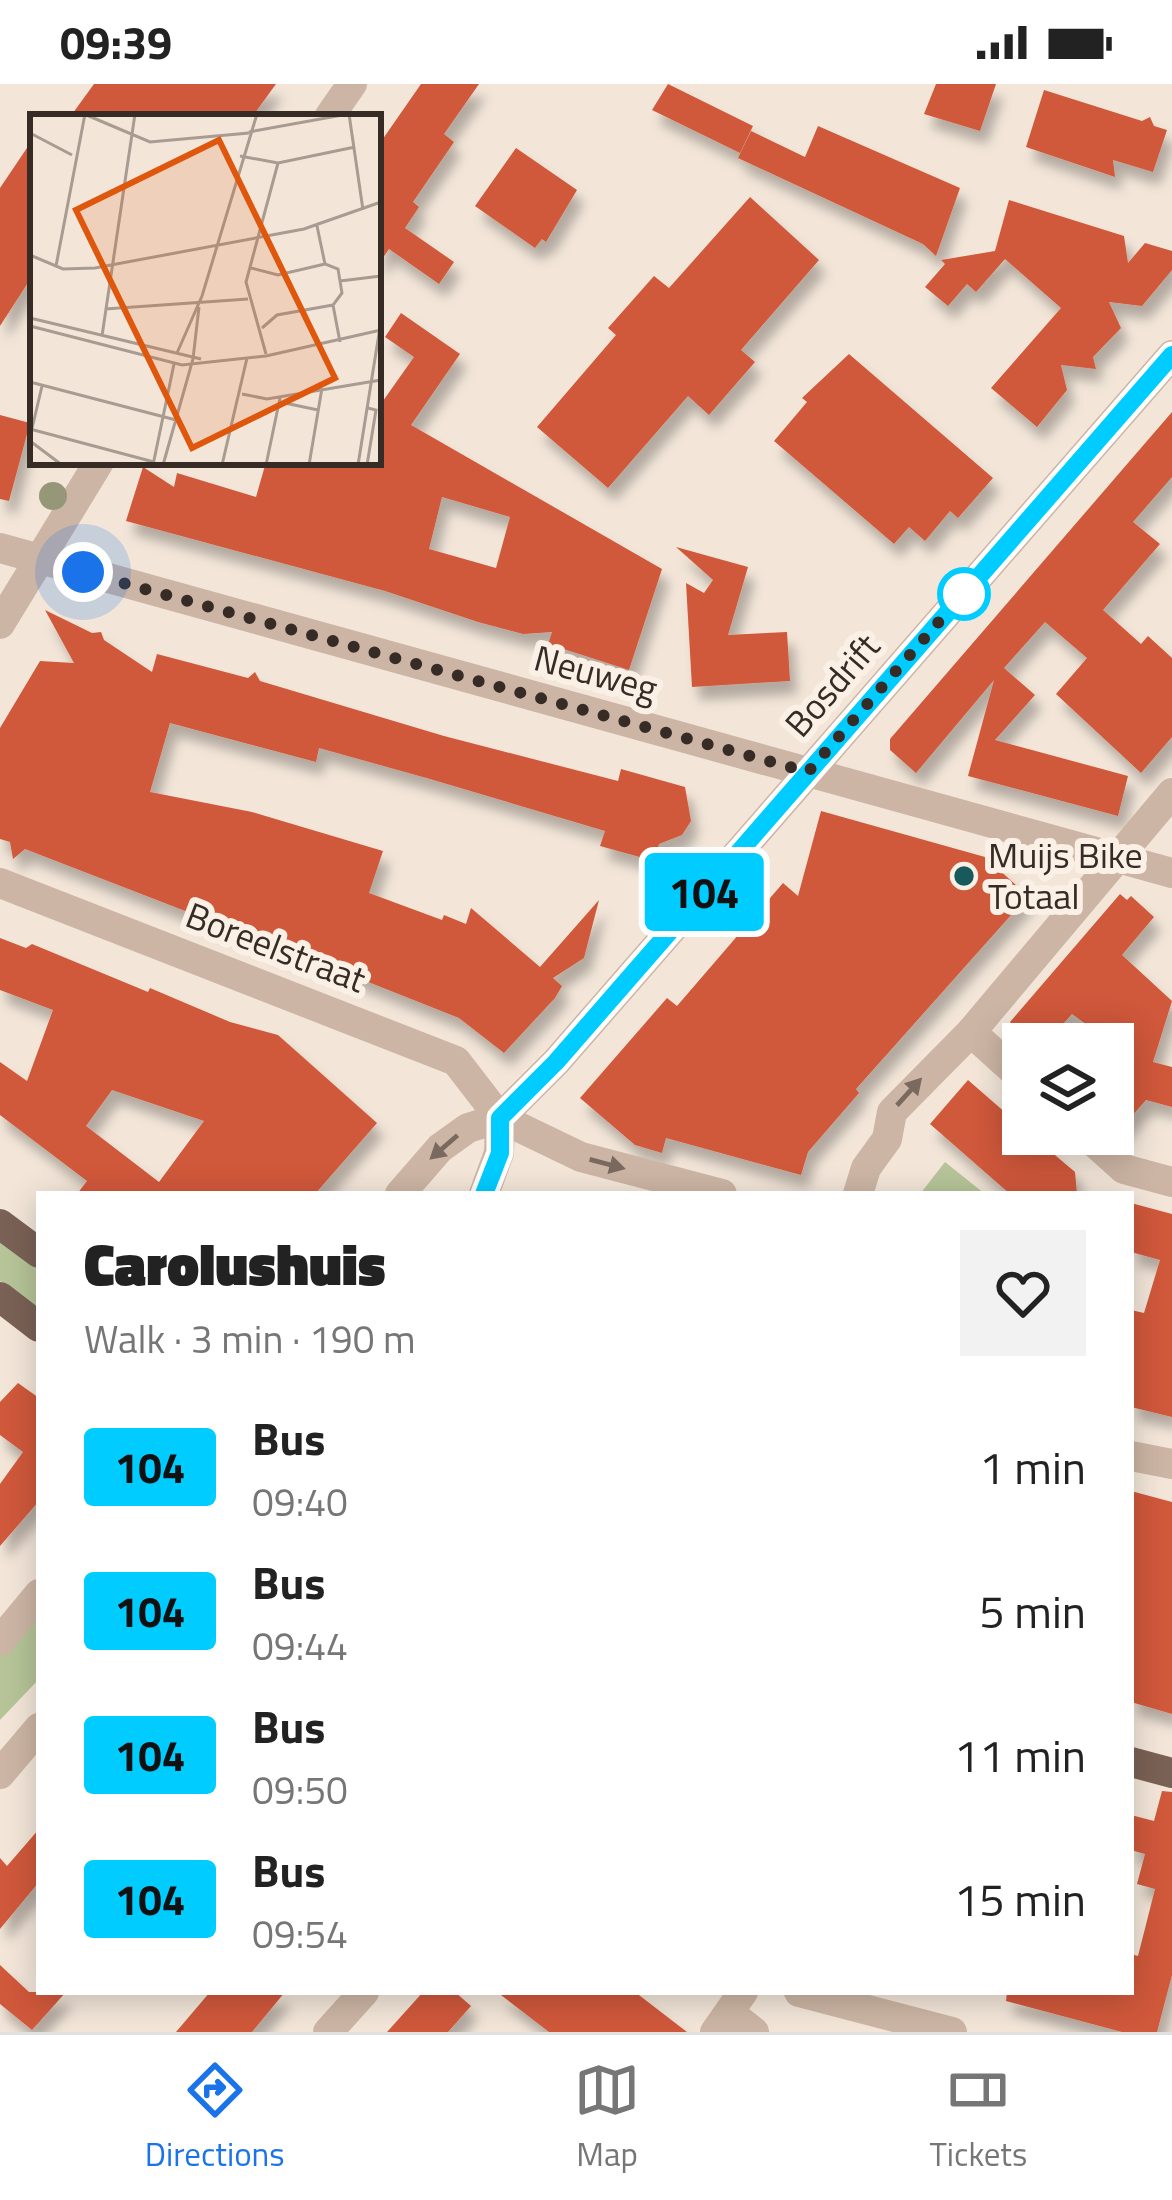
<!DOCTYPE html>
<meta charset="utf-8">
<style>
body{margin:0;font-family:"Titillium Web",sans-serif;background:#f2f2f2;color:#222;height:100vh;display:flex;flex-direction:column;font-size:45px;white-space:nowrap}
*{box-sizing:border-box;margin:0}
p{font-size:39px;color:#767676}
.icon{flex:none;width:66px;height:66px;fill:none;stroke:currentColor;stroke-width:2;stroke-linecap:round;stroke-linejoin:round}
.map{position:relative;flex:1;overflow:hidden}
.details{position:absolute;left:36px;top:1107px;width:1098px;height:804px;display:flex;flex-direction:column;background:#fff;border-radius:0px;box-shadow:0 6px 30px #0003}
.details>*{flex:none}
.badge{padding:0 24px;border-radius:9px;font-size:42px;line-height:78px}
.controls{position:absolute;left:1002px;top:939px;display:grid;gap:24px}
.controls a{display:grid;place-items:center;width:132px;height:132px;border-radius:0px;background:#fff;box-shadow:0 6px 30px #0003;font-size:60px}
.you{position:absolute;width:60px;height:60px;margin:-30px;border:9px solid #fff;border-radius:50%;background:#1a73e8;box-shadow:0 0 0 18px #1a73e833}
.map>.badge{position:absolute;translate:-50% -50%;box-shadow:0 0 0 6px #fff}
.round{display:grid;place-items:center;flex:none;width:126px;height:126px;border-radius:0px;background:#f2f2f2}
.head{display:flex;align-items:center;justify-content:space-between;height:204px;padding:0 48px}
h1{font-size:57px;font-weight:800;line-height:90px}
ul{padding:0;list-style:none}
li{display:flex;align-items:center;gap:36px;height:144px;padding:0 48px}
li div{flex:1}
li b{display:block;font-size:45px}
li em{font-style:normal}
li .badge{min-width:132px;font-weight:700;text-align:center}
.status{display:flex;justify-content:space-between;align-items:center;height:84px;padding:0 60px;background:#fff;direction:ltr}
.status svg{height:33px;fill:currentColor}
.tabs{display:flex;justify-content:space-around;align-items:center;height:168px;border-top:3px solid #e0e0e0;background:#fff;font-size:33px;color:#767676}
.tabs a{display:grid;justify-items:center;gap:6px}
.tabs .active{color:#1a73e8}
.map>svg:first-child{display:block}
</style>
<div class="status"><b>09:39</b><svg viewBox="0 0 49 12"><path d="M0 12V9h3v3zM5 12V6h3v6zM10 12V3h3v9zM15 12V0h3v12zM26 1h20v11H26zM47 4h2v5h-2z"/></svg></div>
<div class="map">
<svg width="1172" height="1948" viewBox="0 0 1172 1948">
<defs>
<filter id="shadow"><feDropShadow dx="7" dy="13" stdDeviation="6" flood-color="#0004"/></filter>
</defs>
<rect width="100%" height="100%" fill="#f3e6d9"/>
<g fill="#b6c498">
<path d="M945,1078L985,1110H920Z"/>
<path d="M0,1153L39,1183V1227L0,1197Z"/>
<path d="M39,1527V1595L0,1636V1570Z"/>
</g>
<g fill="#d0593a" fill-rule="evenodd" filter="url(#shadow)">
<path d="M94,0H276L252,33H70Z"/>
<path d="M421,0H479L444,50L454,58L413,118L419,123L405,144L454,178L439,200L389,165L378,181L380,59Z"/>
<path d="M668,0L753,42L740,69L652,26Z"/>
<path d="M936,0H996L980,47L924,30Z"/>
<path d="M1044,6L1142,37L1150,33L1154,42L1167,46L1153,88L1113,76L1115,93L1026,63Z"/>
<path d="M818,42L960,104L936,172L923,160L738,74L751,47L805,73Z"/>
<path d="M33,55V191L0,242V104Z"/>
<path d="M516,64L577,106L546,158L542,155L535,164L475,122Z"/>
<path d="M750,113L819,176L741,266L755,278L709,331L688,312L608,404L537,343L616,251L608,244L654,192L669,204Z"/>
<path d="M1009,116L1124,152L1128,179L1145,159L1172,167V186L1142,222L1109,218L1121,244L1093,273L1096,285L1061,281L1067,306L1037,343L991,304L1061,224L1005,175L976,208L967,200L948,222L925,203L945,180L941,176L995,167Z"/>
<path d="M401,229L460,270L411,341L662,485L629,586L548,560L552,548L523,550L478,538L385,507L126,437L143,383L174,403L177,389L256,413L266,378H378V324L414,273L385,253ZM442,413L510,433L496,484L429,465Z"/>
<path d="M849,270L993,394L958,434L950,427L925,457L909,443L894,460L774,357L807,318L802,314Z"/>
<path d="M1172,328V393L1133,438L1160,460L1103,526L1141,560L1148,552L1172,574V653L1141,689L1056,610L1087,574L1045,538L1004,584L1035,611L995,656L1128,692L1118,732L968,692L994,596L916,689L890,666V655Z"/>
<path d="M0,331L30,339L9,417L0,415Z"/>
<path d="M676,463L748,483L728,551L787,548L790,597L692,603L686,499L704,509L713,496Z"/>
<path d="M45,526L92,549L101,548L104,556L152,588L157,570L248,594L255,588L260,597L444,652L618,697L621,685L685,703L691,737L682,751L659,760L654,777L600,762L605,747L430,695L319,664L316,678L170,639L150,708L252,728L383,767L369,809L442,836L444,831L466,840L471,824L540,883L599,816L584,874L553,894L562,902L555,914L504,969L459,934L338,886L340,880L291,868L25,765L13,775L10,758L0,755V644L40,577L74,579Z"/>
<path d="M821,727L985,773L1028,812L856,1005L859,1009L808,1068L801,1091L666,1054L662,1069L635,1061L580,1014L667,914L677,922L783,799L798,812Z"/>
<path d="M1120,810L1127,816L1131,812L1154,833L1122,871L1172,917L1153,978L1172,983V1023L1146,1016L1115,1051L1113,960L1072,930L1045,960H1027L1010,938Z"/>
<path d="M0,854L26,864L32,860L148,908L150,904L230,938L278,951L377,1039L315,1110H77L87,1097L0,1031V978L27,997L53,926L0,906ZM112,1006L204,1037L159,1098L86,1042Z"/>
<path d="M968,996L1023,1044V1050H1030L1075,1088L1077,1110H1010L930,1040Z"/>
<path d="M1131,1119L1172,1130V1333L1131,1323V1226L1144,1229L1160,1176L1131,1168Z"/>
<path d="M18,1299L39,1314V1417L0,1462V1400L23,1368L0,1351V1318Z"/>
<path d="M1131,1407L1172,1418V1630L1131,1618Z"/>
<path d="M1162,1707L1172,1708V1891L1157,1948H1122L1006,1917L1007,1908H1131V1870L1138,1872L1155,1805L1137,1800L1145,1770L1131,1766V1731L1154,1737Z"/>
<path d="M39,1745V1798L0,1845V1774L7,1782Z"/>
<path d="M0,1881L29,1908H66L32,1946L0,1920Z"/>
<path d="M210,1908H285L252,1948H176Z"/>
<path d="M423,1908H455L471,1922L448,1948H387Z"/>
<path d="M497,1908H635L687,1948H549Z"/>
</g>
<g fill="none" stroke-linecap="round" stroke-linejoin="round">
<g stroke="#ccb5a4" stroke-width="30">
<path d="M329,33L352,0"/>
<path d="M0,464L1172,789"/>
<path d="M0,540L99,378"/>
<path d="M0,799L456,977L500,1034L581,1073L722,1110"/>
<path d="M971,948L1023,995"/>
<path d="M1085,1050L1124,1085L1172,1098"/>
<path d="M400,1110L440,1064L468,1044L500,1034L556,978L1172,271"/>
<path d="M484,1110L499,1069L500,1034"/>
<path d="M858,1110L866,1084L887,1055L892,1028L971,948L1172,709"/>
<path d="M1131,1372L1172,1380"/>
<path d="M0,1557L39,1510"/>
<path d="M0,1690L39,1644"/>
<path d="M799,1908L952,1948"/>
<path d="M730,1929L754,1948"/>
<path d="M328,1948L364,1908"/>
<path d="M715,1948L743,1908"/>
</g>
<g stroke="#7a6156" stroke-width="30">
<path d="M0,1140L39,1169"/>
<path d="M0,1213L39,1243"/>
<path d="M1131,1678L1172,1689"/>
</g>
</g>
<circle fill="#959778" cx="53" cy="412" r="14"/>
<defs><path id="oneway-solid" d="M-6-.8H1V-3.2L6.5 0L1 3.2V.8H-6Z" transform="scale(3)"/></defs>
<g fill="#7a695f">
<use href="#oneway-solid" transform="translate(909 1008) rotate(-48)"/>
<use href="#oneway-solid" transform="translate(444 1063) rotate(139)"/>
<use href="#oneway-solid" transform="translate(607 1080) rotate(15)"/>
</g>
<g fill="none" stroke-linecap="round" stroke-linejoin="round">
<g stroke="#fff" stroke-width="27">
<path id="line" d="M484,1110L500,1069V1034L556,978L1172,271"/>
</g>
<use href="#line" stroke="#0cf" stroke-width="18"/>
<path stroke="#372b26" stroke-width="12" stroke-dasharray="0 21.6" d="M83,488L808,688L970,502L964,510"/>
</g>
<circle fill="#fff" stroke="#0cf" stroke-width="6" cx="964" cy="510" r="24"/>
<circle fill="#185a5c" stroke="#fbf0e5" stroke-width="4.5" cx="964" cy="792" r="12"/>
<g text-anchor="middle" stroke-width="12" stroke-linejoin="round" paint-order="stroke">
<g font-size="36" fill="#372b26" stroke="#fbf0e5">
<text transform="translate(596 589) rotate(15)" y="13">Neuweg</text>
<text transform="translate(832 601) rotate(-49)" y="13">Bosdrift</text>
<text transform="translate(276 863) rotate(21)" y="13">Boreelstraat</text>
</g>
<g font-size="36" fill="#372b26" stroke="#fbf0e5" text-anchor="start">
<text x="988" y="784">Muijs Bike<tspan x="988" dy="41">Totaal</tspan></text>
</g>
</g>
<g transform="translate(30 30)">
<rect width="351" height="351" fill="#f3e6d9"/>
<path fill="none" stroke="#a89b91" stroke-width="3" d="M54,0L120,28L219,19M319,0L333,96M219,18L318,0M0,19L42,41M210,42L248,49L325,33M287,112L295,150L308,155L312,179L303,191L310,228M0,141L33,155L65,154L274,115L351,88M26,152L55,0M221,154L248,161L295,150M310,167L351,162M75,195L218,185M0,204L171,245M0,212L152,251L236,242L351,216M232,214L247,201L303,191M72,222L105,0M147,239L172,182L227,0M236,240L216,168L248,49M0,268L146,306M212,280L237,285L351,266M250,288L288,296M0,315L124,348M0,323L12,272M0,327L32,351M123,351L144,250M133,351L163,245L169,193M192,351L217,244M236,351L250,284M279,351L292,274M328,351L351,207M337,351L346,296L338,294"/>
<path fill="#df570d" fill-opacity="0.15" stroke="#df570d" stroke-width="6" d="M189,26L305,264L162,334L46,96Z"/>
<rect width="351" height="351" fill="none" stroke="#372b26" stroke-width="6"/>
</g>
</svg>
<div class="controls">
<a><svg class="icon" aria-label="layers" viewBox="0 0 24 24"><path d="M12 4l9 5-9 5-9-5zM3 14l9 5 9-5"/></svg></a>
</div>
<div class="you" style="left:83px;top:488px"></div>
<b class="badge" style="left:704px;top:808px;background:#0cf;color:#111">104</b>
<section class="details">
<div class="head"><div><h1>Carolushuis</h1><p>Walk · 3 min · 190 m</p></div><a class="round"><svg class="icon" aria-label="heart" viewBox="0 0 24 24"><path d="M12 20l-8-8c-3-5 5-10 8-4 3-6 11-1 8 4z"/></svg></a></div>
<ul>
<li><span class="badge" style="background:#0cf;color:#111">104</span><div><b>Bus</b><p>09:40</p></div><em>1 min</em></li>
<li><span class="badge" style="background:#0cf;color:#111">104</span><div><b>Bus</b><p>09:44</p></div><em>5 min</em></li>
<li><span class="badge" style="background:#0cf;color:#111">104</span><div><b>Bus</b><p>09:50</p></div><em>11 min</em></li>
<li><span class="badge" style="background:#0cf;color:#111">104</span><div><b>Bus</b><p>09:54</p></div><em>15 min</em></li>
</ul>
</section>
</div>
<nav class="tabs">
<a class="active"><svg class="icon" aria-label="directions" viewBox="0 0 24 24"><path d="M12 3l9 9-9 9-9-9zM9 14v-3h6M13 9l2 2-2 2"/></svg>Directions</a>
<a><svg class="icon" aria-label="map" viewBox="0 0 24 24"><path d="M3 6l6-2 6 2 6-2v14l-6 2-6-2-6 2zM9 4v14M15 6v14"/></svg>Map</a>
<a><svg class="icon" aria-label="tickets" viewBox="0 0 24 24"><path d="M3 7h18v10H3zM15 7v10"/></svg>Tickets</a>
</nav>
